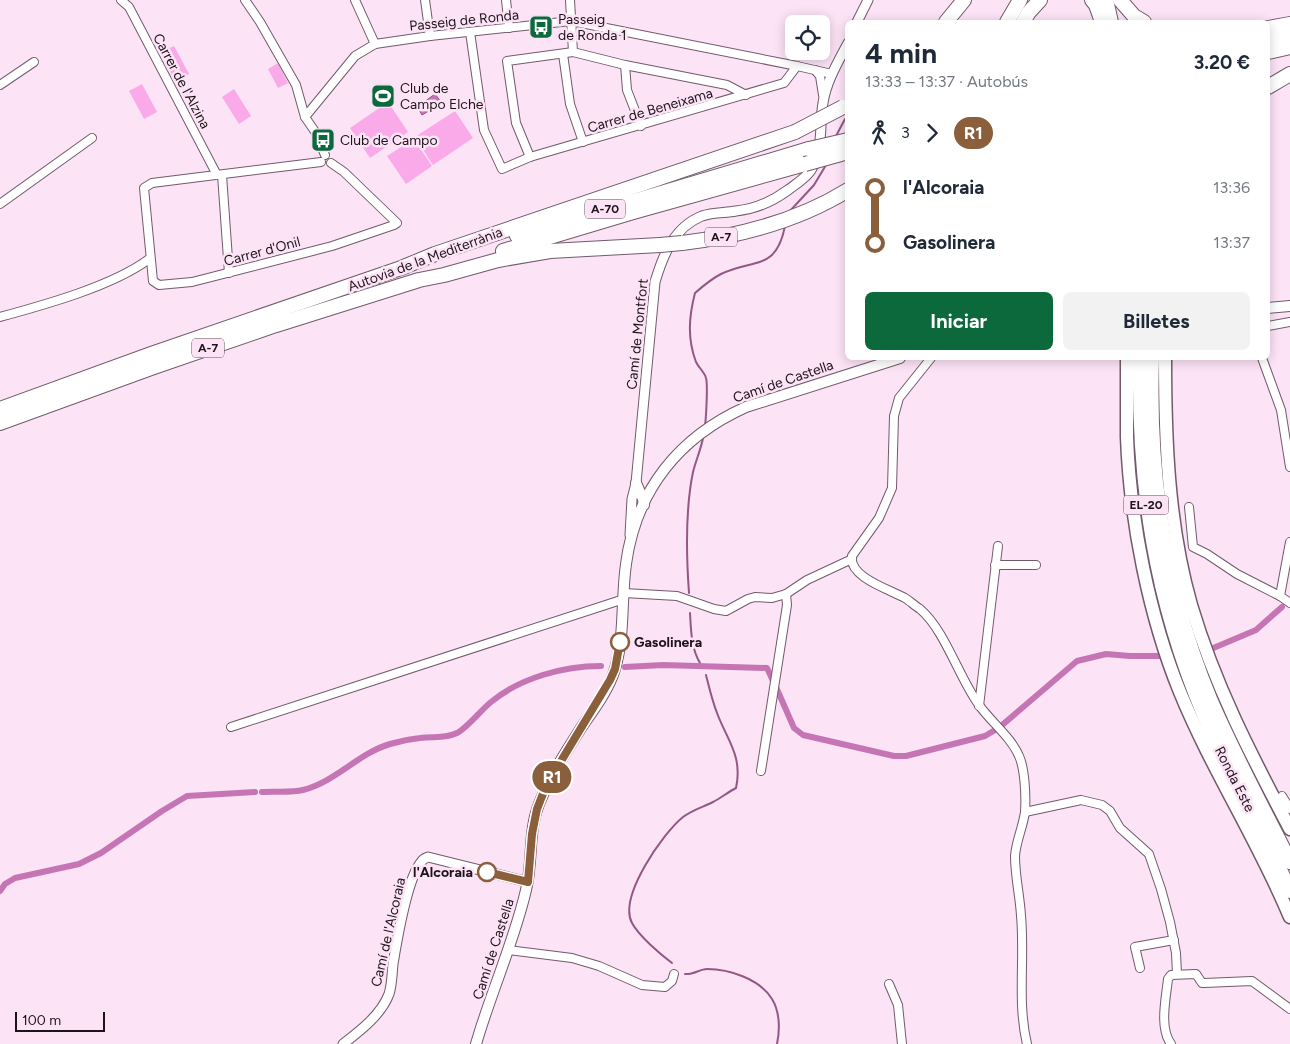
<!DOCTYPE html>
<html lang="es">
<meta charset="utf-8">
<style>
body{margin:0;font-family:Figtree,sans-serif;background:#f2f2f3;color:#1f2937;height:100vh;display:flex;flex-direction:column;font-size:19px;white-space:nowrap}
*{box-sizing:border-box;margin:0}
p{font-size:16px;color:#747a83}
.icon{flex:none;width:28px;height:28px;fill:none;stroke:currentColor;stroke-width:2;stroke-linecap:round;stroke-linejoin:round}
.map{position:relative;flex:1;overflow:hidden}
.drawer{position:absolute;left:845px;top:20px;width:425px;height:340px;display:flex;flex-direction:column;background:#fff;border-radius:8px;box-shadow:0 2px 12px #0003}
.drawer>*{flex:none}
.badge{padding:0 10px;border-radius:16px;font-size:18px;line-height:32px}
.buttons{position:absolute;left:785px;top:15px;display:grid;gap:10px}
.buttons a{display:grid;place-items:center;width:45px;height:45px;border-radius:8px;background:#fff;box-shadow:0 2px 12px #0003;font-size:25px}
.scale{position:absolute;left:15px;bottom:12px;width:90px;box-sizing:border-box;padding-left:5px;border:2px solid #1d141a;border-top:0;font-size:14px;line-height:18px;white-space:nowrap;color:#1d141a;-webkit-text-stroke:4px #fce3f6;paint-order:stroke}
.map>.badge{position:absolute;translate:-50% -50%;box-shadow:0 0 0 2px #fff}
.legs{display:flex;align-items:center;gap:8px;height:55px;padding:0 20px;font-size:16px}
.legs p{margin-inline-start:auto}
.head{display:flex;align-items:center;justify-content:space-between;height:85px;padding:0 20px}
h1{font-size:28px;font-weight:700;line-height:38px}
.button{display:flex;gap:10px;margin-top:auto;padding:10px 20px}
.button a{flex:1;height:58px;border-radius:8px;background:#0c693c;color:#fff;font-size:20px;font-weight:700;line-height:58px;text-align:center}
.button a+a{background:#f2f2f3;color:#1f2937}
ul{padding:0 20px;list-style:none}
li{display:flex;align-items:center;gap:18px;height:55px;font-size:19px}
li i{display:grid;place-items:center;width:8px;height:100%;margin:0 6px;background:currentColor}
li i::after{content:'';width:12px;height:12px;margin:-6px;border:4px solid;border-radius:50%;background:#fff}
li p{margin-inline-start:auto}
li:first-child i{background:linear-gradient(#0000 50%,currentColor 0)}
li:last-child i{background:linear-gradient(currentColor 50%,#0000 0)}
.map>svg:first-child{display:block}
</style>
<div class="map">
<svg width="1290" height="1044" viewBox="0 0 1290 1044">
<rect width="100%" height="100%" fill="#fce3f6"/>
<g fill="#faaae8">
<path d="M174,46L189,74L175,81L161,52Z"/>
<path d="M278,63L288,83L278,88L268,69Z"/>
<path d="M142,84L157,112L144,119L129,91Z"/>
<path d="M234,89L251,116L239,124L222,97Z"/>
<path d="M388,102L408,132L370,158L350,128Z"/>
<path d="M455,111L473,138L433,165L415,137Z"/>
<path d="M414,139L432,166L406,184L387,156Z"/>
</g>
<path fill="#c575b4" stroke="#935886" d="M435,94L442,103L422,115L417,107Z"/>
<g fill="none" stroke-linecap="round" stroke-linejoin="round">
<g stroke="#935886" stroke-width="2">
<path d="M836,136L845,119L848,118"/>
<path d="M789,212L814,185L826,165"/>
<path d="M705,426C706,418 708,385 706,378C705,373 699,368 696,362C687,338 689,316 695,293C703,286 711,279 721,274C753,258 776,272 785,226"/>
<path d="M689,593C686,552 685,511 693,472C696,460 701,449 703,438"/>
<path d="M690,613C691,630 691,648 700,663"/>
<path d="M672,963C660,954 639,936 632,923C618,897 663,833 683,817C692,810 703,807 713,802C721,798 728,792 736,788C743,756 727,740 717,713C712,700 709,687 706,675"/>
<path d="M685,974C693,975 700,969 707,969C729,969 760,979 772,999C780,1012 780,1030 777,1044"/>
</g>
<g stroke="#c575b4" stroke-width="6">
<path d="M1211,649L1256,630L1282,607"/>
<path d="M625,667L663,665L767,668L774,683"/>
<path d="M776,687L794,728L803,735L894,756H906L985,736L995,730"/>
<path d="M1001,726L1077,661L1106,654L1130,656H1162"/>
<path d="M262,792C275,791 291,793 303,790C335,782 359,753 390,744C400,741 410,739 420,738C433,736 445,739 457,733C467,728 481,710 491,702C520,678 563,666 601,666"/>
<path d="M0,891L5,884L15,878L79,864L101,853L162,811L187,796L255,792"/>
</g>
<g stroke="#715b6b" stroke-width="10">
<g id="minor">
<path d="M121,0L129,7L217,175"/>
<path d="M245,0L260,22L296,85L305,117L316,133L325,155"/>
<path d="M355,0L375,44"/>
<path d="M425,0L430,36"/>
<path d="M506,0L509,28"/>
<path d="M570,0L573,52"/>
<path d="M470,32L484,130L502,169L530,157L784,83L797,66"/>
<path d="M563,54L570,104L583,142"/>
<path d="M625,65L627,90L641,126"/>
<path d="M815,70L820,76L823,95"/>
<path d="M0,85L34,62"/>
<path d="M305,117L355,56L375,44L430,36L571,21L797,66L832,74"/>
<path d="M530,157L516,123L507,61L573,52L625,65L727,85L746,95"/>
<path d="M321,162L152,183L144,188L153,281L159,285L192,282L332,246L394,225L397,223L344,172L331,163"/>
<path d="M222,175L229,273"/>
<path d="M0,204L92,138"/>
<path d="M0,317C44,305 113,286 149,259"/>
<path d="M1268,326L1290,322"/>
<path d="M931,358L899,398L894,416L892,488L879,518L852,556C848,577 891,590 905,598C910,601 915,606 920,609C945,630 959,678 979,705C991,722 1011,737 1019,756C1025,769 1026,797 1025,812C1023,827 1016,841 1015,856C1015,877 1020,896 1021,916C1025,958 1017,1002 1027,1044"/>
<path d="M1262,358L1281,410L1290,467"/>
<path d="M1189,507L1193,547L1207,554L1237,574L1280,596"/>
<path d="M1290,542L1280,596L1290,603"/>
<path d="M995,565H1036"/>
<path d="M624,593L677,596L714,609L726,611L748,599L755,597L772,598L786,594L807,580L852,559"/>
<path d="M979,706L998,546"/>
<path d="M231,727L624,599"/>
<path d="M761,771L787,605L786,594"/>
<path d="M1282,796L1290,809"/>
<path d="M1025,812L1081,800L1102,805L1110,811L1120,828L1149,854L1161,889L1170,922L1176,953L1177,974"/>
<path d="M508,950L572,958L599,966L642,985L665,987L672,981L674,974"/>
<path d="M1140,968L1135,947L1174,940"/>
<path d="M889,984L898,1005L902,1044"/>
<path d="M1171,1044C1159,1028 1166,998 1168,979L1171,975L1196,974L1202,983H1204L1252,981L1290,1009"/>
</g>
</g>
<g stroke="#715b6b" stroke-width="11">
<g id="tertiary">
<path d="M857,22L868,0"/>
<path d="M630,535L632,499L636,483L655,282C663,255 674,227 702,216C713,212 725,213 736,211C755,209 773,201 788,190C796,184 806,178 811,170C824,150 819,124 823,103C826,82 838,62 848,43"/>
<path d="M343,1044C360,1031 381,1015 389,994C392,985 392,973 393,964C397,940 407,877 422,861C423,859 426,858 428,857L528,882"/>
</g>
</g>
<g stroke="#715b6b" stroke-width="12">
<g id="secondary">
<path d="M1268,308L1290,306"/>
<path d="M636,483L643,499L644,505"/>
<path d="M476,1044C491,992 514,942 526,890C533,862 528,831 539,804C550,776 567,750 583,725C595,708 609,689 615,669C625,635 621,599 626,564C636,490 679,437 746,407L900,358"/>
</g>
</g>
<g stroke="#715b6b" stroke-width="15">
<g id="trunk">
<path d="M1127,358C1127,384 1127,411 1127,437C1130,520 1149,616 1180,692C1212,770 1258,840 1290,917"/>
<path d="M1165,358C1165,440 1168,525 1191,605C1215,686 1251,755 1290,829"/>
</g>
</g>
<g stroke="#715b6b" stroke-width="16">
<g id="motorway">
<path d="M1092,0L1096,5L1102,22"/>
<path d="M1106,0L1111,22"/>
<path d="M1120,0L1134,16L1144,22"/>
<path d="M946,22L964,0"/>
<path d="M1007,22L1020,0"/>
<path d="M1023,22L1029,12L1040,0"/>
<path d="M1268,28L1290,24"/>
<path d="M1268,41L1290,36"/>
<path d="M1268,52L1290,47"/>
<path d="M1268,87L1290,74"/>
<path d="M517,236L809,149"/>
<path d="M682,243C740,236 798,221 848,190"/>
<path d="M503,251L633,212L805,164"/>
<path d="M1140,358C1138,484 1155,600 1205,717C1230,776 1263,832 1290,891"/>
<path d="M1152,358C1148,474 1165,590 1210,699C1234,755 1263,808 1290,862"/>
<path d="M0,409L151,354L401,268L435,254L795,132"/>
<path d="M0,423L154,367L276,325L419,280L444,275L498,260L550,251L660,245"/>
</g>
</g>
<use href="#minor" stroke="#fff" stroke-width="8"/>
<use href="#tertiary" stroke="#fff" stroke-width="9"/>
<use href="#secondary" stroke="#fff" stroke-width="10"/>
<use href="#trunk" stroke="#fff" stroke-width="12"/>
<use href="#motorway" stroke="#fff" stroke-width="14"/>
<g stroke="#715b6b" stroke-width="16" stroke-linecap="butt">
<g id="motorway-bridge">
<path d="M795,132L843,107"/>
<path d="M809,149L848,140"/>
<path d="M805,164L848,152"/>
<path d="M660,245L682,243"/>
</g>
</g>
<use href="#motorway-bridge" stroke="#fff" stroke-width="14"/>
</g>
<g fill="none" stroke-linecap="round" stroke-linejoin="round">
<g stroke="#fff" stroke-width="11">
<path id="line-1" d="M487,872L528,882L532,834L537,809L546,786L610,680L615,669L620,642"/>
</g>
<use href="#line-1" stroke="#8b5e3c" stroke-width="8"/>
</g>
<defs>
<g id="bus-square" transform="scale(1.25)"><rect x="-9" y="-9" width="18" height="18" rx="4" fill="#0c693c" stroke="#fce3f6"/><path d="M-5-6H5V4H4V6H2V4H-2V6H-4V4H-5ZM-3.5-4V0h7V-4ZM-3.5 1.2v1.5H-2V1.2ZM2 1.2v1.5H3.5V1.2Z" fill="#fff"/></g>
<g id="stadium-square" transform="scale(1.25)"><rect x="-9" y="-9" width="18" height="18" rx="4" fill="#0c693c" stroke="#fce3f6"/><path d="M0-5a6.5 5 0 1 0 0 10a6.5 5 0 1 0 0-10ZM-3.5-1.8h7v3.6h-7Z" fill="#fff"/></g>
</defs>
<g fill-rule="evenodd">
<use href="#bus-square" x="541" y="27"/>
<use href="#stadium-square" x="383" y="96"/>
<use href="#bus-square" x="323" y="140"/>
</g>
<g fill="#fff" stroke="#8b5e3c" stroke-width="2.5">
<circle cx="620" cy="642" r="9"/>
<circle cx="487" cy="872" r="9"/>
</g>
<g text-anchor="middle" stroke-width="5" stroke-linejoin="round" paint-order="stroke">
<g fill="#fce3f6" stroke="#60525c" stroke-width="1">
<rect x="585" y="199.5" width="40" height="19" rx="4"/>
<rect x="705" y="227.5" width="32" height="19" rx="4"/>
<rect x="192" y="338.5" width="32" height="19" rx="4"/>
<rect x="1123.5" y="495.5" width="45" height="19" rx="4"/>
</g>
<g font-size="12" font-weight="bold" fill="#1d141a">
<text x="605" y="213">A-70</text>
<text x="721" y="241">A-7</text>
<text x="208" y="352">A-7</text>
<text x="1146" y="509">EL-20</text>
</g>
<g font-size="14" fill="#1d141a" stroke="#fce3f6" text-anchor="start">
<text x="558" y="24">Passeig<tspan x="558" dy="16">de Ronda 1</tspan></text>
<text x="400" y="93">Club de<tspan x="400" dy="16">Campo Elche</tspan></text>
<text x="340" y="145">Club de Campo</text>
</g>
<g font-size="14" fill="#1d141a" stroke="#fce3f6">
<text transform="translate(464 20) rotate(-6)" y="5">Passeig de Ronda</text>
<text transform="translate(182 81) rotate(62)" y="5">Carrer de l'Alzina</text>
<text transform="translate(650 110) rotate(-16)" y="5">Carrer de Beneixama</text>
<text transform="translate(262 251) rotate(-15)" y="5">Carrer d'Onil</text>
<text transform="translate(425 259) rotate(-20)" y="5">Autovia de la Mediterrània</text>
<text transform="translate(637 334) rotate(-84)" y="5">Camí de Montfort</text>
<text transform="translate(783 381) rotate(-19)" y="5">Camí de Castella</text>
<text transform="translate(1235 779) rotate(63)" y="5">Ronda Este</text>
<text transform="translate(388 932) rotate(-77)" y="5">Camí de l'Alcoraia</text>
<text transform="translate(493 949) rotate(-72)" y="5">Camí de Castella</text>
</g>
<g font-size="14" font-weight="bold" fill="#1d141a" stroke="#fce3f6" text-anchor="start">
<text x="634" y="647">Gasolinera</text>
<text x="473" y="877" text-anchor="end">l'Alcoraia</text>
</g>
</g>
</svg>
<div class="buttons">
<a><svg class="icon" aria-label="locate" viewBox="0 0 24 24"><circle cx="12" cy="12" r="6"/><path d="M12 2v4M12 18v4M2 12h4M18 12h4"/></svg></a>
</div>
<div class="scale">100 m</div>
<b class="badge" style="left:552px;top:777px;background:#8b5e3c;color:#fff">R1</b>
<section class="drawer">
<div class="head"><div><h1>4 min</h1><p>13:33 – 13:37 · Autobús</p></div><b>3.20 €</b></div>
<div class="legs"><svg class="icon" aria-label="walk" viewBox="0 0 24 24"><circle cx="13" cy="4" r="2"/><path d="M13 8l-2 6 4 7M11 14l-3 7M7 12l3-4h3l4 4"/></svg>3<svg class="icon" aria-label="forward" viewBox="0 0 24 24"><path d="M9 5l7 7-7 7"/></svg><b class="badge" style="background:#8b5e3c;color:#fff">R1</b></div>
<ul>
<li><i style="color:#8b5e3c"></i><b>l'Alcoraia</b><p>13:36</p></li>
<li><i style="color:#8b5e3c"></i><b>Gasolinera</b><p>13:37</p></li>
</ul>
<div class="button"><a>Iniciar</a><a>Billetes</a></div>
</section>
</div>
